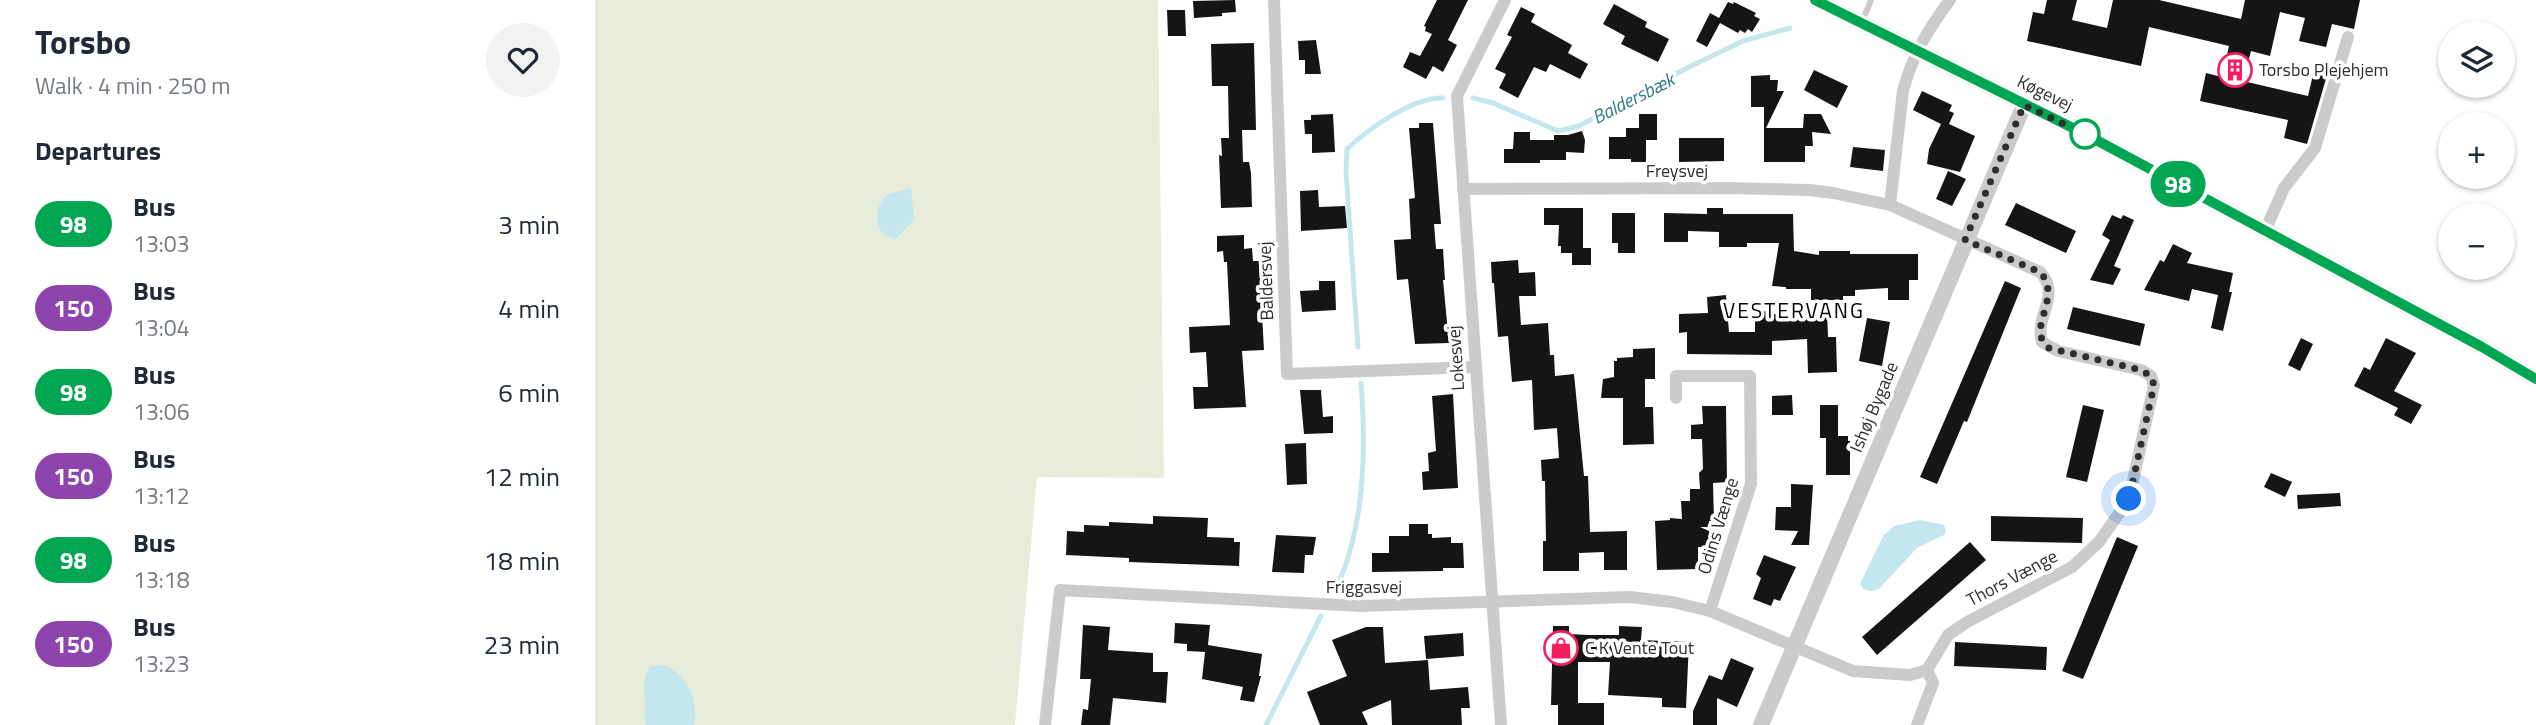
<!DOCTYPE html>
<meta charset="utf-8">
<style>
body{margin:0;font-family:"Titillium Web",sans-serif;background:#f2f2f3;color:#1f2937;height:100vh;display:flex;flex-direction:column;font-size:26px;white-space:nowrap}
*{box-sizing:border-box;margin:0}
p{font-size:23px;color:#747a83}
.icon{flex:none;width:38px;height:38px;fill:none;stroke:currentColor;stroke-width:2;stroke-linecap:round;stroke-linejoin:round}
.map{position:relative;flex:1;overflow:hidden}
.sheet{display:flex;flex-direction:column;background:#fff;width:595px}
.sheet>*{flex:none}
.badge{padding:0 14px;border-radius:23px;font-size:24px;line-height:46px}
.fabs{position:absolute;left:1843px;top:21px;display:grid;gap:14px}
.fabs a{display:grid;place-items:center;width:77px;height:77px;border-radius:50%;background:#fff;box-shadow:0 2px 5px #0004;font-size:35px}
.you{position:absolute;width:35px;height:35px;margin:-18px;border:5px solid #fff;border-radius:50%;background:#1a73e8;box-shadow:0 0 0 10px #1a73e833}
.map>.badge{position:absolute;translate:-50% -50%;box-shadow:0 0 0 4px #fff}
h2{padding:0 35px;font-size:26px;line-height:63px}
.round{display:grid;place-items:center;flex:none;width:74px;height:74px;border-radius:37px;background:#f2f2f3}
.headline{display:flex;align-items:center;justify-content:space-between;height:119px;padding:0 35px}
h1{font-size:33px;font-weight:700;line-height:52px}
ul{padding:0;list-style:none}
li{display:flex;align-items:center;gap:21px;height:84px;padding:0 35px}
li div{flex:1}
li b{display:block;font-size:26px}
li em{font-style:normal}
li .badge{min-width:77px;font-weight:700;text-align:center}
main{display:flex;flex:1;min-height:0}
.map>svg:first-child{display:block}
</style>
<main>
<section class="sheet">
<div class="headline"><div><h1>Torsbo</h1><p>Walk · 4 min · 250 m</p></div><a class="round"><svg class="icon" aria-label="heart" viewBox="0 0 24 24"><path d="M12 20l-8-8c-3-5 5-10 8-4 3-6 11-1 8 4z"/></svg></a></div>
<h2>Departures</h2>
<ul>
<li><span class="badge" style="background:#00a651;color:#fff">98</span><div><b>Bus</b><p>13:03</p></div><em>3 min</em></li>
<li><span class="badge" style="background:#8e44ad;color:#fff">150</span><div><b>Bus</b><p>13:04</p></div><em>4 min</em></li>
<li><span class="badge" style="background:#00a651;color:#fff">98</span><div><b>Bus</b><p>13:06</p></div><em>6 min</em></li>
<li><span class="badge" style="background:#8e44ad;color:#fff">150</span><div><b>Bus</b><p>13:12</p></div><em>12 min</em></li>
<li><span class="badge" style="background:#00a651;color:#fff">98</span><div><b>Bus</b><p>13:18</p></div><em>18 min</em></li>
<li><span class="badge" style="background:#8e44ad;color:#fff">150</span><div><b>Bus</b><p>13:23</p></div><em>23 min</em></li>
</ul>
</section>
<div class="map">
<svg width="1941" height="725" viewBox="0 0 1941 725">
<rect width="100%" height="100%" fill="#fff"/>
<path fill="#e8edda" d="M0,0H563L569,478L442,477L420,725H0Z"/>
<g fill="#c4e7ef">
<path d="M311,189H316L319,220L301,239C299,238 291,236 290,235C277,225 281,201 294,194C299,192 306,191 311,189Z"/>
<path d="M1325,520L1349,525L1351,531L1349,535L1322,548L1284,589L1275,591L1268,589L1265,584L1288,536L1299,526Z"/>
<path d="M70,665C93,676 104,700 99,725H51C48,715 51,710 50,701C49,685 47,680 56,666Z"/>
</g>
<g fill="none" stroke-linecap="round" stroke-linejoin="round">
<g stroke="#c4e7ef" stroke-width="5">
<path d="M878,98L898,103L963,131L984,126L1092,68L1148,41L1195,28"/>
<path d="M763,347L751,171L752,149C773,129 818,97 848,98"/>
<path d="M744,582C770,523 771,446 766,383"/>
<path d="M671,725L726,616"/>
</g>
</g>
<g fill="#151515">
<path d="M640,0L641,12L627,13V16L599,18L598,1Z"/>
<path d="M842,0H873L853,40L862,45L848,72L838,66L831,79L808,67L815,52L825,56L837,34L830,31L831,27L829,26Z"/>
<path d="M1452,0H1482L1477,20L1512,28L1518,0H1564L1646,19L1650,0H1765L1759,29L1737,24L1731,47L1704,41L1710,18L1685,12L1675,56L1656,51L1648,81L1713,96L1721,62L1735,65L1712,144L1689,138L1693,120L1605,101L1611,73L1627,77L1634,46L1554,27L1546,66L1432,41L1438,12L1449,14Z"/>
<path d="M1133,2L1138,4L1139,2L1161,13L1159,16L1165,19L1157,32L1153,29L1150,33L1145,30L1143,33L1125,23L1112,47L1101,41L1115,13L1124,18Z"/>
<path d="M1019,4L1052,22L1050,27L1074,39L1063,62L1026,44L1030,36L1008,24Z"/>
<path d="M926,7L940,14L936,22L977,45L973,53L993,64L985,79L955,64L951,72L939,67L923,98L904,88L911,74L900,69L917,37L912,35Z"/>
<path d="M572,10H590L591,36H573Z"/>
<path d="M721,40L726,74H710V60H704L703,41Z"/>
<path d="M659,43L661,130H647L648,162H654L656,173L657,207L626,208L624,155L627,156L626,138H634L633,86H617L616,44Z"/>
<path d="M1219,70L1253,86L1242,108L1209,90Z"/>
<path d="M1175,75V80H1183L1182,91H1189L1171,128H1208L1209,114H1226L1236,134L1217,132L1218,146H1210V162H1169V107H1156V76Z"/>
<path d="M1327,91L1357,105L1354,111L1359,113L1354,124L1380,136L1365,172L1332,164L1334,149L1346,124L1318,110Z"/>
<path d="M738,114L740,152L717,153V134H710L709,120H716V115Z"/>
<path d="M1044,114H1062V140H1051V162H1036V159H1014V137H1031V128H1044Z"/>
<path d="M824,123H838L846,224H839L841,249H848L850,280H848L854,343L820,344L813,279L802,280L799,240L816,239L814,199L820,198L814,128H824Z"/>
<path d="M987,131L990,140L989,153L971,152V160H945V163H909V149H918L919,132H935V140H959V135H973Z"/>
<path d="M1084,138H1129V161L1084,162Z"/>
<path d="M1258,147L1290,150L1288,171L1255,167Z"/>
<path d="M1353,171L1371,179L1357,206L1341,199Z"/>
<path d="M723,190L724,207L750,206L752,228L706,231L705,191Z"/>
<path d="M1421,203L1481,231L1471,253L1410,225Z"/>
<path d="M949,208H988V248H996V265H977V253H966V246H963L964,225H949Z"/>
<path d="M1112,208H1128V214H1198L1199,251L1224,255V251H1255V254H1323V280H1314V300H1293V288L1260,290V296H1248V300H1216V289H1191V287L1177,286L1184,243H1152V247H1124V232L1093,231V242H1069V213L1112,214Z"/>
<path d="M1017,213H1040V253H1023V243H1017Z"/>
<path d="M1517,215L1526,219L1528,215L1539,220L1519,266L1526,269L1518,285L1495,280L1515,240L1507,235Z"/>
<path d="M649,235V249L657,248L658,261H664L669,350L647,351L651,407L599,409L598,387H613L611,352L595,353L594,327L635,325L632,262H629L628,251L622,252V236Z"/>
<path d="M1578,244L1597,253L1592,263L1638,273L1634,292H1637L1628,331L1616,328L1623,295L1597,289L1594,301L1549,290L1565,260L1569,262Z"/>
<path d="M923,260L924,273L940,272L941,296H924L926,325L953,323L955,355H959L960,376L979,374L989,476H993L995,532L1032,531V570H1009V552L984,553V571H948V541H951L950,481H947L946,460L964,458L962,428L939,430L937,380L917,382L913,336L903,337L899,283H897L896,262Z"/>
<path d="M724,281H740L741,310L707,312L705,291L724,290Z"/>
<path d="M1410,281L1426,288L1372,422L1369,421L1342,484L1325,477Z"/>
<path d="M1131,295L1134,332H1160V312L1176,311V314H1216V308L1232,311L1233,337H1241L1242,372L1213,373L1212,339L1177,341V355L1092,354V332L1084,333V314L1113,313L1112,297Z"/>
<path d="M1478,307L1550,324L1545,346L1472,329Z"/>
<path d="M1272,318L1295,322L1287,366L1264,361Z"/>
<path d="M1706,338L1718,344L1705,371L1693,365Z"/>
<path d="M1791,338L1821,353L1799,391L1827,405L1816,424L1799,415L1803,408L1759,386L1769,367L1775,370Z"/>
<path d="M1060,348V379H1050V407H1058L1059,444L1028,445V398H1006L1008,379L1019,377V361H1022V358L1038,357V349Z"/>
<path d="M705,390H726L728,417L738,416V433L709,434Z"/>
<path d="M858,394L863,488L828,490L827,472L834,471L833,453L841,451L837,396Z"/>
<path d="M1197,395L1198,415H1177V396Z"/>
<path d="M1225,405H1243V436H1253V441H1255V475H1231V438H1225Z"/>
<path d="M1488,405L1509,410L1492,482L1471,477Z"/>
<path d="M1107,406H1131L1132,482L1118,483L1119,521H1114V527H1105L1114,531L1115,547H1103V569L1062,570L1060,521L1075,520V518L1087,519L1086,501H1095V489H1105L1104,473L1108,469L1107,439H1096V425L1108,424Z"/>
<path d="M711,443L712,484L692,485L690,444Z"/>
<path d="M1676,473L1697,482L1690,497L1669,487Z"/>
<path d="M1196,484L1218,485L1214,545H1196L1203,531L1180,530L1181,507H1196Z"/>
<path d="M1745,493L1746,506L1703,509L1702,495Z"/>
<path d="M558,516L613,518L612,537L639,538V542H645L644,566L534,562V558L471,555L472,531L489,532V525L514,526V522L558,524Z"/>
<path d="M1396,516L1488,518L1487,543L1396,541Z"/>
<path d="M814,524H833V534H837V538L856,537V543H868L869,568H848V571L777,572V553H794V536H814Z"/>
<path d="M681,535L721,537L718,555H710L709,573L677,572Z"/>
<path d="M1522,537L1543,546L1488,679L1467,671Z"/>
<path d="M1375,542L1391,560L1282,655L1267,637Z"/>
<path d="M1169,555L1201,567L1185,601L1179,599L1176,606L1158,599L1166,578L1161,574Z"/>
<path d="M580,623L615,625L613,645L667,654L664,676H666L659,702L645,700L648,687L607,679L610,652L592,651V644L579,643Z"/>
<path d="M488,625L515,627L513,650L558,653V672H573L571,703L518,698L515,725H486L488,709L493,710L496,679H485Z"/>
<path d="M958,626H974V634L993,635H1024V626L1047,627L1046,640L1094,642L1091,708L1067,707V698L1013,695L1015,662H983V703H1009V725H963V705H956Z"/>
<path d="M771,627H788L790,663L833,660L835,690L873,687L875,708H866L867,725H797L796,700L767,712L773,725H725L712,692L752,676L737,640Z"/>
<path d="M868,633L869,656L831,659L829,636Z"/>
<path d="M1360,642L1452,647L1451,670L1359,666Z"/>
<path d="M1136,658L1159,668L1142,707L1122,698V725H1098V711L1114,675L1127,680Z"/>
</g>
<g fill="none" stroke-linecap="round" stroke-linejoin="round">
<path stroke="#cbcbcb" stroke-width="6" d="M1267,22L1276,0"/>
<g stroke="#cbcbcb" stroke-width="12">
<path d="M679,0L692,374L880,367"/>
<path d="M1295,205L1308,91C1318,54 1332,31 1355,0"/>
<path d="M1670,231L1689,188L1720,148L1753,37"/>
<path d="M1081,398V376H1155L1156,484L1115,611"/>
<path d="M450,725L465,590L766,606L1035,597L1077,602L1115,611L1258,671L1315,675L1332,670L1353,635L1372,622L1477,567L1504,542L1534,499L1559,385L1556,376L1546,370L1463,351L1447,342C1439,317 1467,295 1445,272L1295,205L1238,193L1214,190L1133,188L868,189"/>
<path d="M906,725L862,96L910,0"/>
<path d="M1322,725L1338,683L1332,670"/>
</g>
<g stroke="#cbcbcb" stroke-width="16">
<path d="M1220,0L1490,134L1887,347L1941,379"/>
<path d="M1166,725L1429,105"/>
</g>
</g>
<g fill="none" stroke-linecap="round" stroke-linejoin="round">
<g stroke="#fff" stroke-width="16">
<path id="line" d="M1220,0L1490,134L1887,347L1941,379"/>
</g>
<use href="#line" stroke="#00a651" stroke-width="10"/>
<path stroke="#2e2e2e" stroke-width="7" stroke-dasharray="0 12.6" d="M1490,134L1429,105L1370,240L1445,272C1469,298 1429,329 1454,348L1546,370L1556,376L1559,385L1534,499"/>
</g>
<defs>
<g id="building-ring" transform="scale(1.75)"><circle r="9.5" fill="#fff" stroke="#f61f5d" stroke-width="1.5"/><path d="M-4-6H4V6H1V3H-1V6H-4ZM-2.5-4.3h1.7v1.8h-1.7ZM.8-4.3h1.7v1.8H.8ZM-2.5-1h1.7V.8h-1.7ZM.8-1h1.7V.8H.8Z" fill="#f61f5d"/></g>
<g id="shop-ring" transform="scale(1.75)"><circle r="9.5" fill="#fff" stroke="#f61f5d" stroke-width="1.5"/><path d="M-5-2.5h2.3a2.7 3.5 0 0 1 5.4 0H5L5.5 6h-11ZM-1.5-2.5h3a1.5 2.3 0 0 0-3 0Z" fill="#f61f5d"/></g>
</defs>
<g fill-rule="evenodd">
<use href="#building-ring" x="1640" y="70"/>
<use href="#shop-ring" x="966" y="648"/>
</g>
<circle fill="#fff" stroke="#00a651" stroke-width="3.5" cx="1490" cy="134" r="14"/>
<g text-anchor="middle" stroke-width="7" stroke-linejoin="round" paint-order="stroke">
<g font-size="18" fill="#2e2e2e" stroke="#fff" text-anchor="start">
<text x="1664" y="76">Torsbo Plejehjem</text>
<text x="990" y="654">C K Vente Tout</text>
</g>
<g font-size="18" fill="#2e2e2e" stroke="#fff">
<text transform="translate(1450 93) rotate(26)" y="6">Køgevej</text>
<text x="1082" y="177">Freysvej</text>
<text transform="translate(671 281) rotate(-92)" y="6">Baldersvej</text>
<text transform="translate(861 358) rotate(-94)" y="6">Lokesvej</text>
<text transform="translate(1279 407) rotate(-67)" y="6">Ishøj Bygade</text>
<text transform="translate(1123 526) rotate(-73)" y="6">Odins Vænge</text>
<text transform="translate(1417 578) rotate(-28)" y="6">Thors Vænge</text>
<text x="769" y="593">Friggasvej</text>
</g>
<g font-size="19" font-style="italic" fill="#307b8a" stroke="#fff">
<text transform="translate(1038 98) rotate(-27)" y="7">Baldersbæk</text>
</g>
<g font-size="21" letter-spacing="2" fill="#000" stroke="#fff">
<text x="1199" y="318">VESTERVANG</text>
</g>
</g>
</svg>
<div class="fabs">
<a><svg class="icon" aria-label="layers" viewBox="0 0 24 24"><path d="M12 4l9 5-9 5-9-5zM3 14l9 5 9-5"/></svg></a>
<a>+</a>
<a>−</a>
</div>
<div class="you" style="left:1534px;top:499px"></div>
<b class="badge" style="left:1583px;top:184px;background:#00a651;color:#fff">98</b>
</div>
</main>
